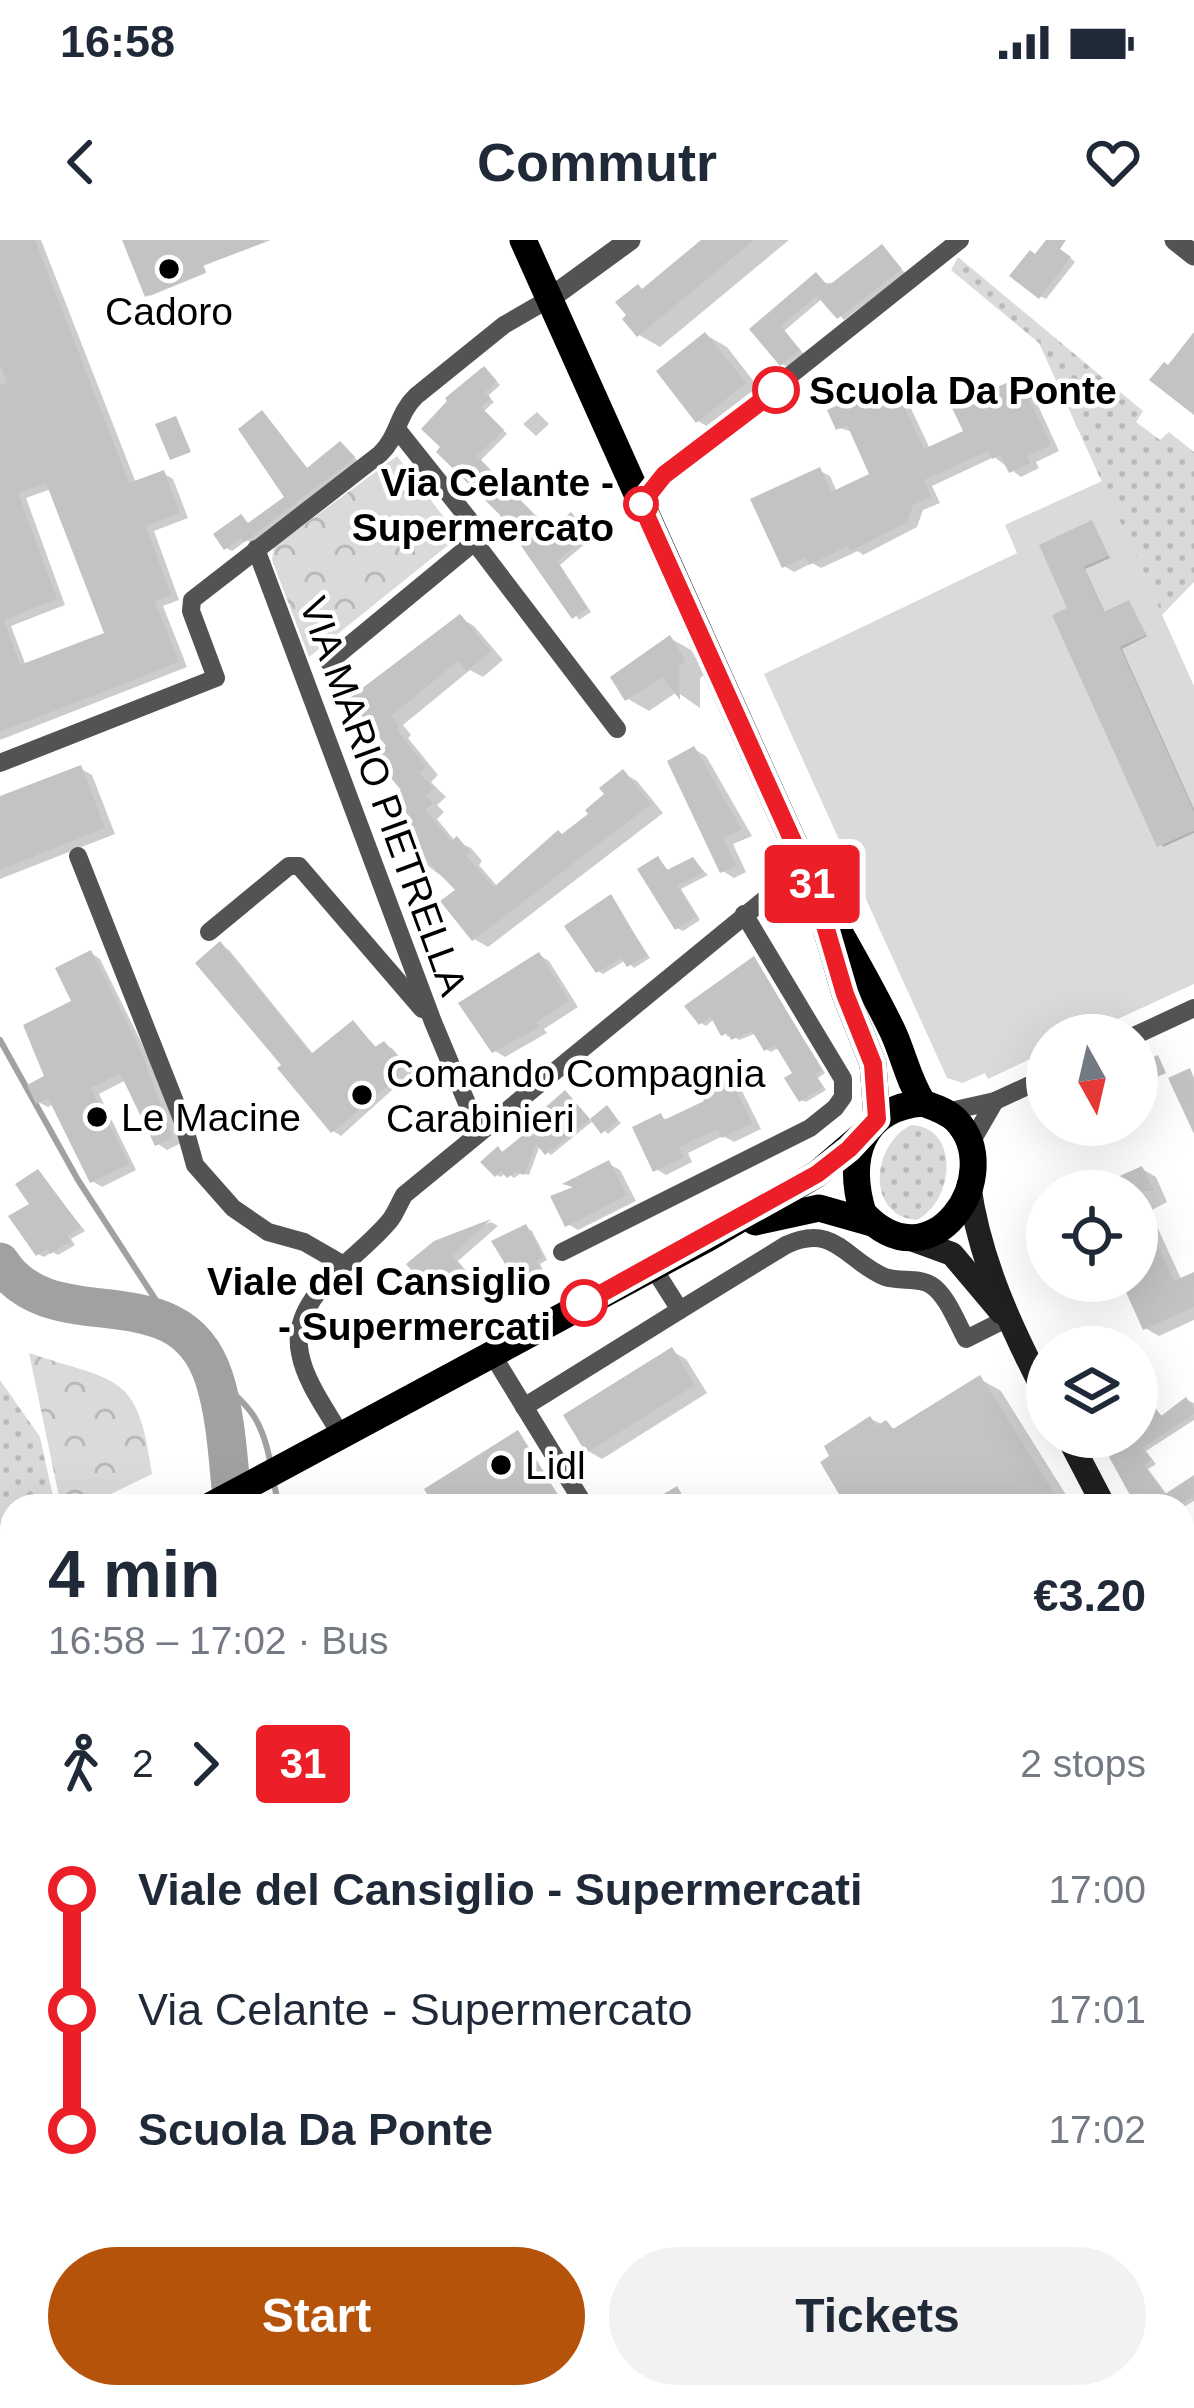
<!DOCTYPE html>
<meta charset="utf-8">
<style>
body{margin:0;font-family:Helvetica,sans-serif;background:#f2f2f3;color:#1f2937;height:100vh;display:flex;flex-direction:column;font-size:45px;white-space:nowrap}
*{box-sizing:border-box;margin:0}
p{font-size:39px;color:#747a83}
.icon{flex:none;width:66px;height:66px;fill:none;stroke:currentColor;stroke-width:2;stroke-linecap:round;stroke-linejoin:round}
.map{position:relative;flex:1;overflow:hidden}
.panel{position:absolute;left:0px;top:1254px;width:1194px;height:915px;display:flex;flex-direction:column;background:#fff;border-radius:36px 36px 0 0;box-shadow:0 12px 48px #0002}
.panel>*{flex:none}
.badge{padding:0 24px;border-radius:9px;font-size:42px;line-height:78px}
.needle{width:78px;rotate:172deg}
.tools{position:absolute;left:1026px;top:774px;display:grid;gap:24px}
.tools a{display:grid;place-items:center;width:132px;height:132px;border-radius:50%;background:#fff;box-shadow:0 12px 48px #0002;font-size:60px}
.map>.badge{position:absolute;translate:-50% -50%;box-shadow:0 0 0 6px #fff}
.legs{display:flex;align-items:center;gap:18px;height:132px;padding:0 48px;font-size:39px}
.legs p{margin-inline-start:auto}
.overview{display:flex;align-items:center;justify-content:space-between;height:204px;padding:0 48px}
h1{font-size:66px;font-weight:700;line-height:90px}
.button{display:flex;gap:24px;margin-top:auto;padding:24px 48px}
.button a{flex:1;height:138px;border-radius:72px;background:#b45309;color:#fff;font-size:48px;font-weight:700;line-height:138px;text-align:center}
.button a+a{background:#f2f2f3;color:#1f2937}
ul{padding:0 48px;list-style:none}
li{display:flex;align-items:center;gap:42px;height:120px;font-size:45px}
li i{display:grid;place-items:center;width:18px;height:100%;margin:0 15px;background:currentColor}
li i::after{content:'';width:30px;height:30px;margin:-15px;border:9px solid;border-radius:50%;background:#fff}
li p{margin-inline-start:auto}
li:first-child i{background:linear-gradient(#0000 50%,currentColor 0)}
li:last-child i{background:linear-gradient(currentColor 50%,#0000 0)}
.status{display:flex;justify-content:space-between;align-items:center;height:84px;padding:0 60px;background:#fff;direction:ltr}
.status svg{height:33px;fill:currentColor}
header{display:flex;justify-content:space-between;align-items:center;height:156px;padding:0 48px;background:#fff;font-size:54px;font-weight:700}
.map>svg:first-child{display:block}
</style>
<div class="status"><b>16:58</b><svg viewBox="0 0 49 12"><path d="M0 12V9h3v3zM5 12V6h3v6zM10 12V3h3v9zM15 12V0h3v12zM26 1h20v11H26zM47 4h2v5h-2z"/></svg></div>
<header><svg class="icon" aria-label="back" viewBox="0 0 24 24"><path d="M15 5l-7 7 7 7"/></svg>Commutr<svg class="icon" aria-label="heart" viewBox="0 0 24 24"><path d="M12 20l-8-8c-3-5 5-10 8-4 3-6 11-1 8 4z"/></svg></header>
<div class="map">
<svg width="1194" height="2168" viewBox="0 0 1194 2168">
<defs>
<pattern id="grass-dots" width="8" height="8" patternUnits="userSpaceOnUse" patternTransform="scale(3)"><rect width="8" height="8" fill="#dadada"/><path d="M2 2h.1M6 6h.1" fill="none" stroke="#b9b9b9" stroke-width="1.8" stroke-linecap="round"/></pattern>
<pattern id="park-crowns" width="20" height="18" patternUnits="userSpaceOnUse" patternTransform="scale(3)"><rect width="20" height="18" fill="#dadada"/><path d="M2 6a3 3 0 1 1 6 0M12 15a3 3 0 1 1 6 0" fill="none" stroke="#b9b9b9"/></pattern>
</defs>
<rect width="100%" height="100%" fill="#fff"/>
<g fill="url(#grass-dots)">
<path d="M958,17L1143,171L1136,182L1160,200L1169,192L1194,212V342L1162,375L1039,103L951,30Z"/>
<path d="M911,885C961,887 954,963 916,980C865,975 872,904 911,885Z"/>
<path d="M0,1140L40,1197L55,1266H12V1305L6,1308L0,1300Z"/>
</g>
<g fill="url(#park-crowns)">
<path d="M397,216L453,289L452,302L309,417L272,320L274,307Z"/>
<path d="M29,1113C119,1143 138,1132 152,1234L86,1266H61Z"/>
</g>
<path fill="#dadada" d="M1102,241L1194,446V744L1083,795H1047V811L988,839L985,833L963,843L947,838L764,434L1017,313L1005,285Z"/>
<g fill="#0003" fill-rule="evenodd">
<path d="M0,0H41L136,243L163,233L173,239L188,278L154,291L179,360L163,366L187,427L0,500ZM51,249L108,394L26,426L11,386L65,365L26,258Z"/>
<path d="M126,0H271L203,26L206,33L150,56Z"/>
<path d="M706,0H789L660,107L639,95Z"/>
<path d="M1049,0L1075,22L1046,59L1040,56L1036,17Z"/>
<path d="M882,7L905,33L844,80L823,58L784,91L804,114L787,127L782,124L753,90L817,36L825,43H837Z"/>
<path d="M706,95L727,107L765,156L719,193L698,181Z"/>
<path d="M489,133L500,145L488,156L494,162L484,171L507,194L480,221L551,292L576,278L592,298L560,325L591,372L579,380L501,273L440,211Z"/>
<path d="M1019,140L1029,146L1059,211L1036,222L1039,228L1021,237L994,217L932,246L940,263L923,270L917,287L863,315L858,311L821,328L812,323L794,332L784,326L820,231L830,236L837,252L873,235L853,192L839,188L892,143L902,149L930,209L967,193Z"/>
<path d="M537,172L549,184L536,196L523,184Z"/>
<path d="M262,174L309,230L346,208L358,221L252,303L247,300L232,311L226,308L241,277L250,286L288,258Z"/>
<path d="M1092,284L1110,318L1085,329L1106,375L1129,363L1147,396L1122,409L1194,569V593L1163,607L1071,369Z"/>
<path d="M460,378L474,386L503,420L483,437L470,430L403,485L411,495L408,498L438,535L431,542L446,557L437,565L444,572L437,579L455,601L471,608L482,621L479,625L498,647L564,597L609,555L623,533L637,541L663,573L488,707L474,699L459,650L418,618L417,581L390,506L353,460Z"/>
<path d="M670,398L691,410L705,434L700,438V468L677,452L649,471L628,459Z"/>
<path d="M694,509L706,516L752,596L733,604L746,632L734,638L723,631Z"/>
<path d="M81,529L92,535L115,594L0,639V559Z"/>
<path d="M658,619L670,632L693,621L708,635L681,649L700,680L683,691L677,688Z"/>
<path d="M611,658L650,718L634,728L626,720L603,734L598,731Z"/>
<path d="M220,705L229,710L314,815L354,784L378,809L384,804L393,809L412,832L341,896L333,891L285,825Z"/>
<path d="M91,713L100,719L150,820L181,903L167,910L158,904L126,840L99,854L136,930L102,947L92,941L54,864L48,867L38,862Z"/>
<path d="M539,715L549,721L578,767L544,789L547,793L505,817L495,811Z"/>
<path d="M754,720L825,833L818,838L826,850L806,862L801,860L796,834L780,807L771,812L766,809L757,793L739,800L732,795L728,797L715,778L706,786L701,783Z"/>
<path d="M730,841L740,847L761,889L734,902L723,896L688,913L692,922L666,935L656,929L660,876L669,881L708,863Z"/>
<path d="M570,857L591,881L607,869L621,883L608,894L594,880L551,915L540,905L529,935L521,933L514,938L506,932L501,937L497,935L498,910L504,913Z"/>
<path d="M609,924L620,930L636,961L578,990L568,984L577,949L568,945Z"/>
<path d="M1142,929L1156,937L1167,962L1150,971L1182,1041L1194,1038V1080L1159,1096L1145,1088L1124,1041H1137V951H1093Z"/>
<path d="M38,932L85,991L71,999L75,1005L58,1015L52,1012L44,1017L38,1014L33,965Z"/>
<path d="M491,982L498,986L458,1021L468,1033L461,1040L463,1042L443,1056L434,1051L435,1003Z"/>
<path d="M526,987L532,991L547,1020L540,1024L546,1036L527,1046L520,1042Z"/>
<path d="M672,1111L686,1119L707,1153L602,1219L588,1211Z"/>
<path d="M980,1139L1001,1151L1073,1266H849L870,1179L898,1190Z"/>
<path d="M1147,1160L1164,1178L1186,1160L1194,1163V1180L1146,1211L1156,1224L1148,1229L1168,1256L1194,1239V1261L1182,1268L1130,1266L1128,1262L1135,1258L1137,1167Z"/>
<path d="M1190,1307L1194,1309V1344L1190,1347L1182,1340V1313Z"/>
<path d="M2,1434L12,1440V1566L0,1552Z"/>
<path d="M1192,1644L1194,1715L1182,1725V1653Z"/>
<path d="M12,1711V1753L0,1740V1723Z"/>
<path d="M1184,1813L1194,1816V1907L1182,1896Z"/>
<path d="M2,1889L12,1896V1930L0,1921Z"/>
<path d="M0,2007L9,2015L5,2020L12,2025V2033L0,2047Z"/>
<path d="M1182,2101L1194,2118V2159L1176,2162L1168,2157H1182Z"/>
<path d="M157,2157H217L236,2168H175Z"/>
<path d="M360,2157H394L395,2158L390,2165L393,2168H357L354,2165Z"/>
<path d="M544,2157H594L601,2168H551Z"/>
<path d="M677,2157H725L728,2162L719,2168H684Z"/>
</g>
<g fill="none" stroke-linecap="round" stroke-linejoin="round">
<g stroke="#a1a1a1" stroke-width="6">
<path d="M0,800L78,940L172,1085"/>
<path d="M213,1135C247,1165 261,1175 270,1221"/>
<path d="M273,1240L279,1266"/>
</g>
<g stroke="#a1a1a1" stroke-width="39">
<path d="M0,1022C52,1103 179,1029 214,1138C227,1178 228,1224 233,1266"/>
<path d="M1182,1958L1194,2046"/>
<path d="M1145,2157L1150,2168"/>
</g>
</g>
<g fill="#c3c3c3" fill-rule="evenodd">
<path d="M0,0H35L129,243L164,230L180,273L146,286L171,355L155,361L179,422L0,492V144L7,143L0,124ZM46,243L104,393L20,425L4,380L57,359L18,253Z"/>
<path d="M122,0H264L265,2L203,25L206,32L145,57Z"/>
<path d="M701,0H754L637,97L622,79L626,75L615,62L638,44L642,49Z"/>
<path d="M1046,0H1066L1060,9L1071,17L1039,59L1009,36L1030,10L1035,14Z"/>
<path d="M882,4L902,29L837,79L817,56L781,86L800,110L780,126L749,89L816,32L828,46Z"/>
<path d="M705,92L746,143L696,183L656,131Z"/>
<path d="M1194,92V175L1149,140L1164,122L1168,125Z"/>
<path d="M484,126L497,141L485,152L491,158L481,167L504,190L477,216L550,290L571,272L589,295L557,321L587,368L572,379L499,274L436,212L440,207L421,189L447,161L445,158Z"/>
<path d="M1019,137L1051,205L1027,216L1030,223L1009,233L1000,215L992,219L988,211L924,240L931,257L913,265L907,282L851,311L848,306L809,325L806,317L782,328L750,259L820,227L831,252L869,234L847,185L836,190L827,170L892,140L924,209L963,191L952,168Z"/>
<path d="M262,170L307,228L340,201L355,217L245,302L241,298L224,310L213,294L241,274L248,283L284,257L238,189Z"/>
<path d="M176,176L191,212L170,220L155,184Z"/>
<path d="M1092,280L1109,316L1084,327L1104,372L1129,360L1146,395L1120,407L1194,571V591L1157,607L1052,375L1067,368L1039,305Z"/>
<path d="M460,374L491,411L467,431L458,421L391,476L399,486L396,489L426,526L419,533L434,548L425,556L433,563L425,570L451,601L457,596L470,612L466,616L494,647L558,590L562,594L588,574L585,570L604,554L599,548L623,529L651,564L472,701L440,661L455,650L422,615L416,620L406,607L411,602L402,590L413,581L393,557L401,550L373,517L386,506L348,459Z"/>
<path d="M670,395L686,422L679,426L680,460L662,437L625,461L610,437Z"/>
<path d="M694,506L742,590L723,598L736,626L720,633L667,521Z"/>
<path d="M81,525L105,588L0,630V556Z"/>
<path d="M658,616L667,630L693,617L704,632L677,646L697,676L675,690L637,629Z"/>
<path d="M611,654L647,715L627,727L621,718L596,733L564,686Z"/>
<path d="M220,701L311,814L353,780L375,807L384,801L405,826L397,833L399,837L331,893L277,828L281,825L195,723Z"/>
<path d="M91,710L141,812L173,898L155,906L120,833L91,848L129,924L90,943L48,858L36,864L27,845L44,836L23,785L71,761L55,728Z"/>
<path d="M539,712L569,761L536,782L539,787L492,813L458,763Z"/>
<path d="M754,716L822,830L815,834L823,847L799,862L784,838L792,833L775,805L764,811L752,791L731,800L728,793L721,796L710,776L699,785L684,766Z"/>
<path d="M1158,815L1166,833L1137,846V824Z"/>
<path d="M1190,828L1194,838V894L1168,838Z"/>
<path d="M730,838L752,883L722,898L717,889L679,907L684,917L653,932L632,887L661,873L664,880L704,861L700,853Z"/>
<path d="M565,850L590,879L607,865L618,880L601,894L590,879L545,915L536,904L524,935L515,932L507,938L501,931L495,937L480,922L498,906L502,912L534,886L530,881Z"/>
<path d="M609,920L627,955L565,987L550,956L573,947L562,944Z"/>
<path d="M1142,926L1154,951H1086Z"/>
<path d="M38,929L81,987L67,996L71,1001L50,1014L47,1009L36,1016L8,976L29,964L15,944Z"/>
<path d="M1137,961L1174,1041L1194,1032V1067L1143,1090L1121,1041H1137Z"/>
<path d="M491,979L452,1016L462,1028L444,1048L432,1054L406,1024L434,1001Z"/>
<path d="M526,984L543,1017L536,1021L542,1032L518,1045L491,1001Z"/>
<path d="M672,1107L695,1145L586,1213L563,1175Z"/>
<path d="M980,1135L1062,1266H895L889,1257L875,1266H846L820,1222L829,1216L824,1206L870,1176L877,1186L886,1180L893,1189Z"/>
<path d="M1147,1156L1161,1176L1186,1157L1194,1168V1174L1142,1208L1152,1220L1144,1225L1165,1254L1194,1235V1255L1177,1266H1136L1109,1217L1137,1197V1163Z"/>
<path d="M518,1190L565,1266H434L424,1249Z"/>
<path d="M677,1246L689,1266H644Z"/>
</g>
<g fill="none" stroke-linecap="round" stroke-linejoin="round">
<g stroke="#535353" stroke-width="18">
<path d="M641,264L665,235L960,0"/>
<path d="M476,304L617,489"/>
<path d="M256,309L433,782L479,892"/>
<path d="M329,422L478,299L475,287L397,189"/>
<path d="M0,523L216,438L191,371L192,360L380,214C398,197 398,173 416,156L504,85L549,59"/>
<path d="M78,616L183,882L195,925L233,968L268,992L304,1002L344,1025"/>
<path d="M209,692L289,626H299L422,769"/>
<path d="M1136,795L1194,768"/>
<path d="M946,872L995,861L1047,837"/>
<path d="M969,906L995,861"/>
<path d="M562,1012L810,888L835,868L843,857V839L744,674"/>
<path d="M652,1026L680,1070L786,1005C835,982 846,1021 885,1037C900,1042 919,1037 931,1045C947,1055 957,1083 966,1099L1006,1079"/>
<path d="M492,1114L585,1266"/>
<path d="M524,1167L680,1070"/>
<path d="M342,1197C328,1172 305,1142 300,1113C288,1055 361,1018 391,979C396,972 400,962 404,955L804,627"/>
<path d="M1182,1371L1194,1362"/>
<path d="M0,1596L12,1610"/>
<path d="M0,1652L12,1644"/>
<path d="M1182,1918L1194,1937"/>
<path d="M0,1968L12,1978"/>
<path d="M282,2157L303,2168"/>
<path d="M491,2157L498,2168"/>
<path d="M631,2157L638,2168"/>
</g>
<g stroke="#535353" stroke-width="21">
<path d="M1175,0L1194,15"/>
<path d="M549,59L630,0"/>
</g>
<g stroke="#202020" stroke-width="24">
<path d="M969,944C979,1020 1012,1090 1047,1157"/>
<path d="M908,998L952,1014L1001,1072"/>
<path d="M1068,1197L1104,1266"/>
<path d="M1182,1385L1194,1403"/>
</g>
<g stroke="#000" stroke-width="27">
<path d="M523,0L814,648C841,695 869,742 893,792C904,816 908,840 923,863"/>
<path d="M827,692L845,754L873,824L877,879"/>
<path d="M923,863C934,867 947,871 956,880C1008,934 932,1048 863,973C847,920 859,868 923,863Z"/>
<path d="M755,982L819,968L872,983"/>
<path d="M210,1266L708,998L817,934L867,891"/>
<path d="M0,1373L12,1367"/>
</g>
</g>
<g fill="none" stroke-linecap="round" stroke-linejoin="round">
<g stroke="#fff" stroke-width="27">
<path id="line-1" d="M584,1063L817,934L849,909L877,879L873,824L845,754L814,648L641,264L664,235L776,150"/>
</g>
<use href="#line-1" stroke="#ec1f29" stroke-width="18"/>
</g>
<g fill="#000" stroke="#fff" stroke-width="4.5">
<circle cx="169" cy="29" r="12"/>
<circle cx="362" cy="855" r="12"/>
<circle cx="97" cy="877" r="12"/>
<circle cx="501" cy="1225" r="12"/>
</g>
<g fill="#fff" stroke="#ec1f29" stroke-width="6">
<circle cx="776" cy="150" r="21"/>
<circle cx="641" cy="264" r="15"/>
<circle cx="584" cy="1063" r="21"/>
</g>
<g text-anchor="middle" stroke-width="9" stroke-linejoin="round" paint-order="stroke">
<g font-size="39" fill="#000" stroke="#fff" text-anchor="start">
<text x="169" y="85" text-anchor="middle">Cadoro</text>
<text x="386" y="847">Comando Compagnia<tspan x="386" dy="45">Carabinieri</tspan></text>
<text x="121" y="891">Le Macine</text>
<text x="525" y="1239">Lidl</text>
</g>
<g font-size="39" font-weight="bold" fill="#000" stroke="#fff" text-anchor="end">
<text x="809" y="164" text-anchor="start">Scuola Da Ponte</text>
<text x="614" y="256">Via Celante -<tspan x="614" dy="45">Supermercato</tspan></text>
<text x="551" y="1055">Viale del Cansiglio<tspan x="551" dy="45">- Supermercati</tspan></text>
</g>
<g font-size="39" fill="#000" stroke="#fff">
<text transform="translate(384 556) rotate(70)" y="14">VIA MARIO PIETRELLA</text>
</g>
</g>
</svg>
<div class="tools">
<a><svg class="needle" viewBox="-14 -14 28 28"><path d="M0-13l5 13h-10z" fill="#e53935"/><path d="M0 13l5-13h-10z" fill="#747a83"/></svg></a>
<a><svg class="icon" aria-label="locate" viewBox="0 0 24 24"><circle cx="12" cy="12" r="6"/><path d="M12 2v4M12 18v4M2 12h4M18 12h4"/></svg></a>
<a><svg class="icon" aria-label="layers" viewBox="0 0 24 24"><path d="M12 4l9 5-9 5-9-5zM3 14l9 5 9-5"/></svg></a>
</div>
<b class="badge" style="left:812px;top:644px;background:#ec1f29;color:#fff">31</b>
<section class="panel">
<div class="overview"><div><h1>4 min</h1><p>16:58 – 17:02 · Bus</p></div><b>€3.20</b></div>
<div class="legs"><svg class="icon" aria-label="walk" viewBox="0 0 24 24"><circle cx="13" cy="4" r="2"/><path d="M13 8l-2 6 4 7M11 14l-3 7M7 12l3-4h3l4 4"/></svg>2<svg class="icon" aria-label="forward" viewBox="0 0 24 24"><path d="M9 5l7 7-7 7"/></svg><b class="badge" style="background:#ec1f29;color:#fff">31</b><p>2 stops</p></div>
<ul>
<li><i style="color:#ec1f29"></i><b>Viale del Cansiglio - Supermercati</b><p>17:00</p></li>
<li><i style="color:#ec1f29"></i><span>Via Celante - Supermercato</span><p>17:01</p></li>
<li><i style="color:#ec1f29"></i><b>Scuola Da Ponte</b><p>17:02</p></li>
</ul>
<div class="button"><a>Start</a><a>Tickets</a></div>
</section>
</div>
